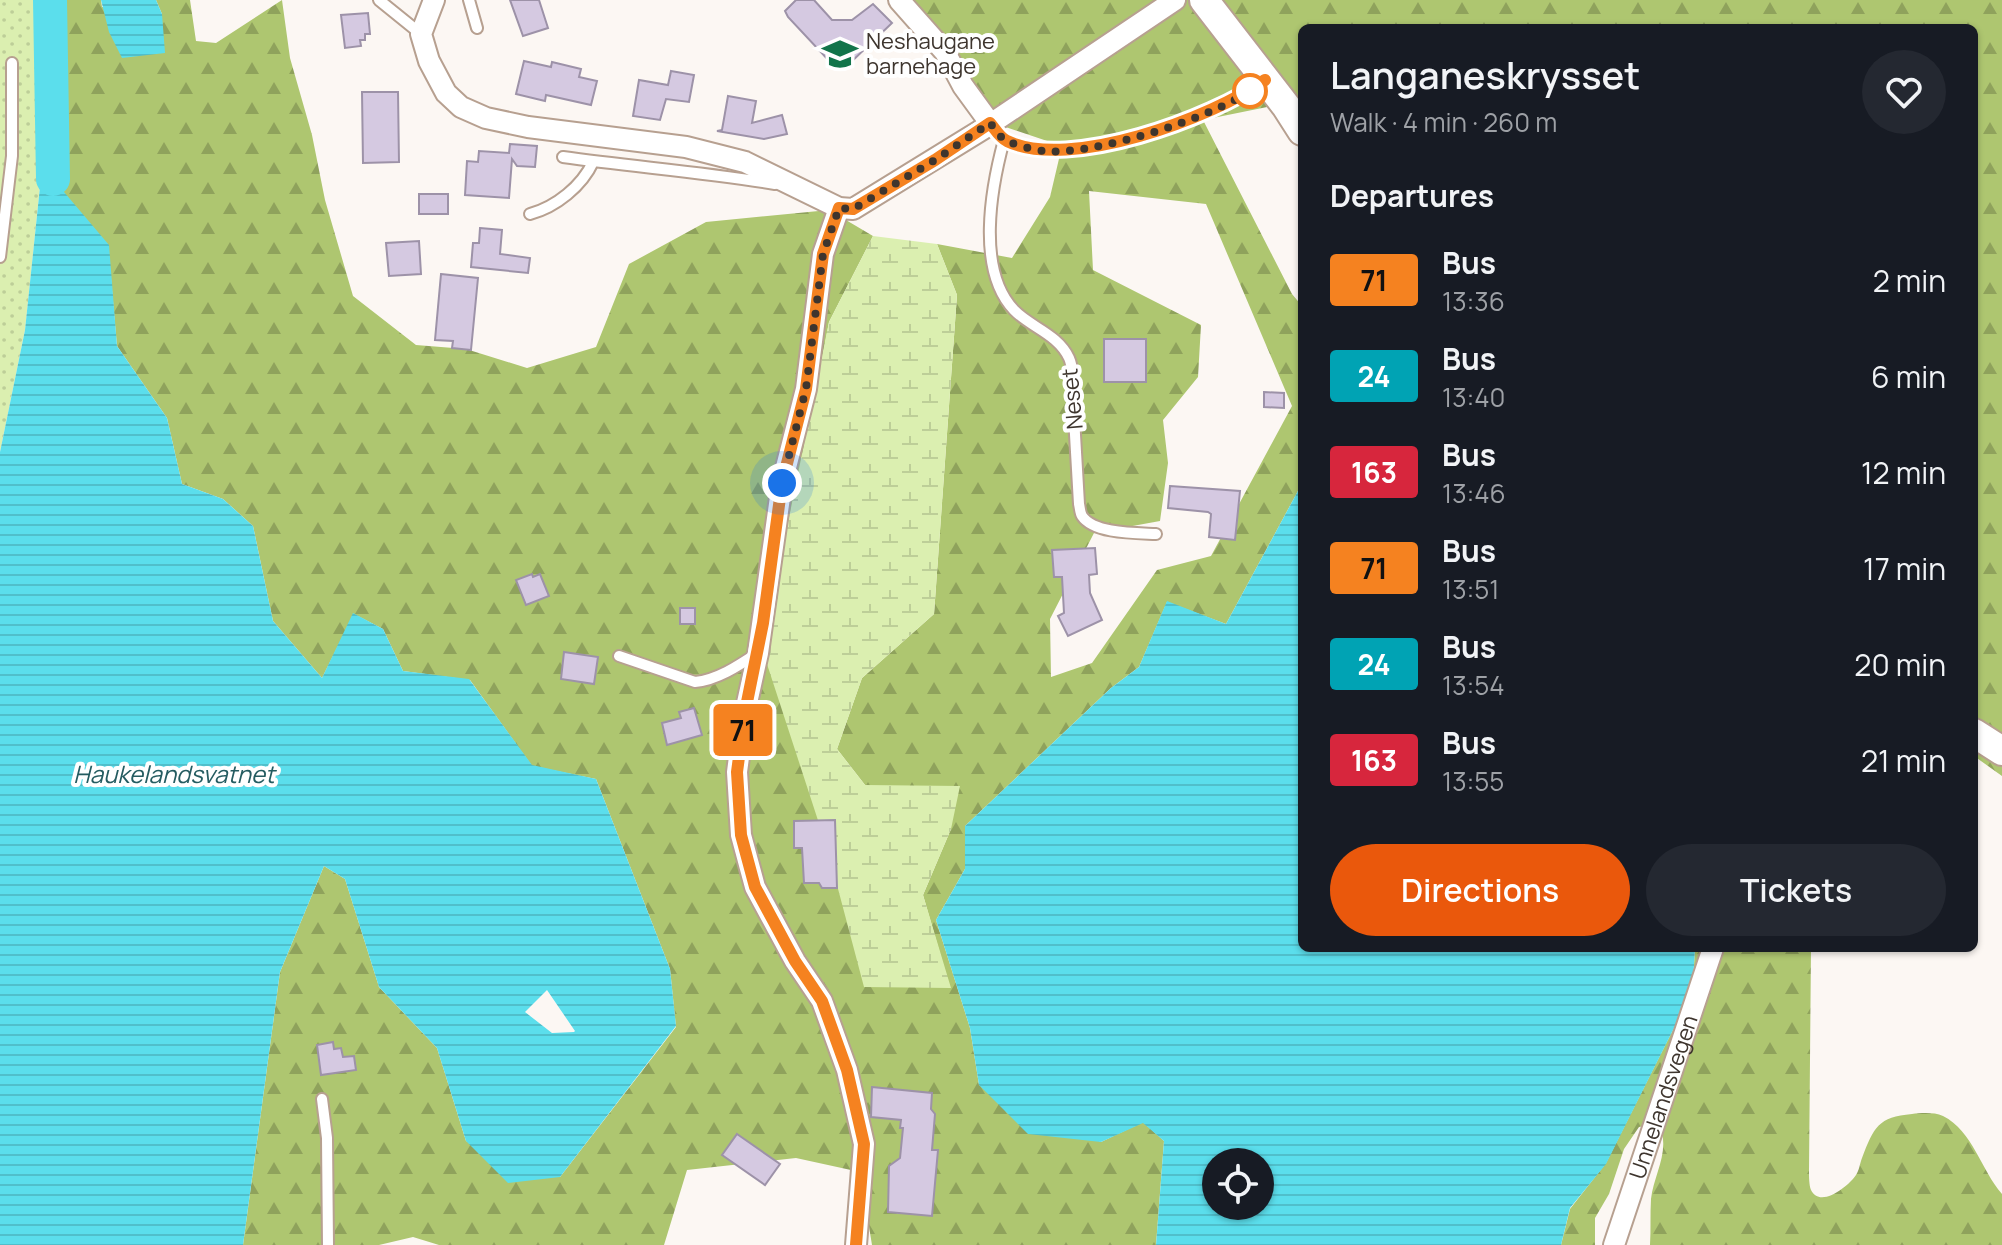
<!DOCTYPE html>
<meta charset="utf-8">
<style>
body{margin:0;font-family:Manrope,sans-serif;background:#242831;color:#f1f3f6;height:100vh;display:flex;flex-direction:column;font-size:30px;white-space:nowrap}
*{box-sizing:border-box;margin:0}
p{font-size:26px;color:#9ea1a6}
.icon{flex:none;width:44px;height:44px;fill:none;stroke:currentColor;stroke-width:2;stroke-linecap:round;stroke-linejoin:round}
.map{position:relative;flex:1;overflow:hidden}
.sheet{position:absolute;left:1298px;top:24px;width:680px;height:928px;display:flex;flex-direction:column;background:#171b24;border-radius:12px;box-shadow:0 2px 6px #0004}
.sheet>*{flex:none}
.badge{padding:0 16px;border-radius:6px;font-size:28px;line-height:52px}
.controls{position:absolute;left:1202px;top:1148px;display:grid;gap:16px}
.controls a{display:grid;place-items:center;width:72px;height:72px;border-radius:50%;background:#171b24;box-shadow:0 2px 6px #0004;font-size:40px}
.you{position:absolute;width:40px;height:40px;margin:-20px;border:6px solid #fff;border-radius:50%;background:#1a73e8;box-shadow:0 0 0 12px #1a73e833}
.map>.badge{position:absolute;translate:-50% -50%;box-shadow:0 0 0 4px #fff}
h2{padding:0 32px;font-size:30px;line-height:72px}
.round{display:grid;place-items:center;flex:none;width:84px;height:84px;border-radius:42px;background:#242831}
.summary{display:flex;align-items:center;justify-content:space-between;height:136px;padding:0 32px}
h1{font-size:38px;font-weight:600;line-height:60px}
.action{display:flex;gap:16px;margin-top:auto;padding:16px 32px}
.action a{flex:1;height:92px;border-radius:48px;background:#ea580c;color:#fff;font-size:32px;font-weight:600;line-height:92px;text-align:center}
.action a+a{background:#242831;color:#f1f3f6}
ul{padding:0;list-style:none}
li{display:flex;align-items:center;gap:24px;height:96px;padding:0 32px}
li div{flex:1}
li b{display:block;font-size:30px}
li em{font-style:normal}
li .badge{min-width:88px;font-weight:700;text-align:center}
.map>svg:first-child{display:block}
</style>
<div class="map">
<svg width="2002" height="1245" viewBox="0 0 2002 1245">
<defs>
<pattern id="forest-firs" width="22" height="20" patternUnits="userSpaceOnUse" patternTransform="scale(2)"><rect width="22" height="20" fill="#aec670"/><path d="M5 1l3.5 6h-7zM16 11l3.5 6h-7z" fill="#8fa25c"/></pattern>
<pattern id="wetland-marsh" width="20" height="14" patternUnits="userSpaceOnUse" patternTransform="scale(2)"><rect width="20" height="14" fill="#dbefb0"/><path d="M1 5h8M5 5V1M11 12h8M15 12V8" fill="none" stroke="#bdce98"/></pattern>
<pattern id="park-dots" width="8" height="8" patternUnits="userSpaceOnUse" patternTransform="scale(2)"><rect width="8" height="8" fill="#dbefb0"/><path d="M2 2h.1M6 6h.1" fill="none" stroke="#bdce98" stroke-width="1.8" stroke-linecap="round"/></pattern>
<pattern id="water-rules" width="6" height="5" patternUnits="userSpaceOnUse" patternTransform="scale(2)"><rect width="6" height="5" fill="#5bdeec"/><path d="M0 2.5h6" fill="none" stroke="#50bfcb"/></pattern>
</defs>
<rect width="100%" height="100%" fill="#fcf7f3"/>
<g fill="url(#forest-firs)" fill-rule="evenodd">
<path d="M60,0H101L102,7L162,14L156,0H190L196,41L216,43L282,0L290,58L312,135L325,200L353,296L416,345L466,349L527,368L596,347L629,264L706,222L829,210L873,236L829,322L766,661L950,988L923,895L951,829L865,785L837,749L862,678L934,614L957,295L937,244L1012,258L1050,197L1062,146L985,120L913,0H2002V776L1974,756V28H1302V118L1291,102L1203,120L1292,294L1302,306V471L1299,489L1226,624L1167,602L1139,667L1111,688L965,826V869L936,920L970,1028L979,1085L1101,1142L1143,1122L1164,1141L1156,1245H872L860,1172L796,1158L687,1170L664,1245H439L413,1237L379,1245H243L280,972L324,866L345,879L379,987L437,1048L466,1141L560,1177L676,1027L670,969L596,779L532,766L470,680L403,671L383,629L354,614L322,678L273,621L253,526L223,499L182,484L167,418L117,346L108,245L41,177L49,153ZM1089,191L1206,204L1292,406L1211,556L1157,570L1092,663L1051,677L1050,619L1094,533L1160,521L1168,463L1163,420L1198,377L1201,325L1093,270Z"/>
<path d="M1695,948H1811L1809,1171C1809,1176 1809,1185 1811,1190C1820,1209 1849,1186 1856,1175C1859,1171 1860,1163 1862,1158C1874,1127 1878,1117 1912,1114C1921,1113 1934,1112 1943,1116C1973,1131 1981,1170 2002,1194V1245H1650C1651,1230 1650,1214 1651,1199C1654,1173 1672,1149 1658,1123L1639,1127L1624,1149L1609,1194L1595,1218V1245H1561L1570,1209L1606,1163L1688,1000L1693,982Z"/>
</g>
<path fill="url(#wetland-marsh)" d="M873,236L937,244L957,295L934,614L862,678L837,749L865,785L960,786L951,829L923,895L951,988L864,987L828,851L766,661L783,547L829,322Z"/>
<path fill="url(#park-dots)" d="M0,0H41V177L25,330L0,452Z"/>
<g fill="url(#water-rules)" fill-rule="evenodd">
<path d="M101,0H156L162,14L165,53L122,58L109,32Z"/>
<path d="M41,177L53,179L109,245L117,346L167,418L182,484L223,499L253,526L273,621L322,678L353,613L383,629L403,671L469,679L532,765L596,779L670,969L676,1026L560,1177L508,1183L466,1141L437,1048L379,987L345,879L324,866L280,972L243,1245H0V452L25,330ZM547,990L575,1031L574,1032L552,1033L525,1012Z"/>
<path d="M1302,434V948H1695L1693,982L1688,1000L1606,1164L1570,1208L1561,1245H1156L1164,1141L1143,1123L1101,1142L1028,1134L979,1085L970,1028L936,920L965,869V826L1111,688L1139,667L1167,601L1226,624L1299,489L1302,471ZM1216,1162H1260V1206H1216Z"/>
</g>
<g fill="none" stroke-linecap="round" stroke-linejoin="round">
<path stroke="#5bdeec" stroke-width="34" d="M50,0L53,179"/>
</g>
<g fill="#d5c9e1" stroke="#9d92a8" stroke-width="2">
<path d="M510,0H539L548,28L523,36Z"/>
<path d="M796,0H814L832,20H852L873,4L892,23L848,65L832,64L788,17L785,11Z"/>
<path d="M368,13L370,34H365V40H360L361,46L345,48L341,15Z"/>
<path d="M524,61L551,67L552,62L581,69L579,77L597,81L591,105L546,95L545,101L516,94Z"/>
<path d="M671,71L694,75L689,102L666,99L660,120L633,116L639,80L668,85Z"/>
<path d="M362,92H398L399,162L363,163Z"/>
<path d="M728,96L756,101L752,123L782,115L787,134L764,139L717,131L722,130Z"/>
<path d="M510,144L537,146L535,167L517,166L512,159L509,198L465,195L467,161L478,162L479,151L509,153Z"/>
<rect x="419" y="194" width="29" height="20"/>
<path d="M480,228L502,230L500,254L530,258L528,273L471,267L473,243H479Z"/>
<path d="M419,241L421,274L389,276L386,243Z"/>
<path d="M441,274L478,278L471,350L452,348L453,341L435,340Z"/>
<rect x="1104" y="339" width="42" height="43"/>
<path d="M1264,392L1284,393V408L1264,407Z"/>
<path d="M1170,486L1240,491L1235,540L1209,537L1211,514L1208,512L1168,508Z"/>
<path d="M1095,548L1097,574L1089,575L1090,593L1102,620L1068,636L1058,616L1064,613L1062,577H1054L1052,550Z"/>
<path d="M532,574L533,577L540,574L549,596L526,605L516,580Z"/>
<rect x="680" y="608" width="15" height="16"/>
<path d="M564,652L598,657L594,684L561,679Z"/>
<path d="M694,708L702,735L667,745L662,723L681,718L679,712Z"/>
<path d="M835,820L837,888H822L819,883H804L802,848H794V821Z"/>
<path d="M333,1042L334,1049L341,1048L343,1057L354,1056L356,1070L321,1075L317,1045Z"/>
<path d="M872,1087L932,1093L931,1109L935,1114L932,1150H938L932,1216L888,1212L889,1166L900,1158L903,1128H900L901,1120L871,1117Z"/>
<path d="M737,1134L780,1164L765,1185L722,1155Z"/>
</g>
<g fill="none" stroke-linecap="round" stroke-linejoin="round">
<g stroke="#b7a090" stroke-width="14">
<g id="lane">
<path d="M379,0L421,34"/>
<path d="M469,0L477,28"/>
<path d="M991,123C996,129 1001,138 1007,141C1070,170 1210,120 1263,81"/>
<path d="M1004,140C991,188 976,270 1014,310C1030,327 1058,334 1069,358C1074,369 1073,387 1073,400C1075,435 1077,469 1079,504C1080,508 1080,513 1082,516C1094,534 1137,533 1156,534"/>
<path d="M563,157C634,167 705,172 775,184"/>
<path d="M530,214C556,207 582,186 593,162"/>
<path d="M0,257L12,156V63"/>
<path d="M619,656L695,682C717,680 738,666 756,654"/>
<path d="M322,1099L327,1138L328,1245"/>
</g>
</g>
<g stroke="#b7a090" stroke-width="24">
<g id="street">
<path d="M434,0L421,34L429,61L446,93L461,107L486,118L528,127L686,147L745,162L839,208L853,209L983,129L1175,0"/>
<path d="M899,0L945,52L963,86L990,123"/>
<path d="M839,208L823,254L806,389L782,483L758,653L745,712L737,772L741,835L755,887L795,961L822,1001L847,1070L864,1144L856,1245"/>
<path id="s1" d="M1614,1245L1713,948"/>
</g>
</g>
<g stroke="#b7a090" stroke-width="32">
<g id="secondary">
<path d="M1204,0L1286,106L1302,131"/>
<path d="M1974,733L2002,751"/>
</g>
</g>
<use href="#lane" stroke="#fff" stroke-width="10"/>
<use href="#street" stroke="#fff" stroke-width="20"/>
<use href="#secondary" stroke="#fff" stroke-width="28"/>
</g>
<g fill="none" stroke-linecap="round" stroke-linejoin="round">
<g stroke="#fff" stroke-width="18">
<path id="line" d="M856,1245L864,1144L847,1070L822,1001L795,961L755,887L741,835L737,772L745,712L763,623L782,483L806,389L823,254L839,208L853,209L935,160L990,123C995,129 1000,138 1007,141C1069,171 1212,118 1265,80"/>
</g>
<use href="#line" stroke="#f58220" stroke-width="12"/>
<path stroke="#3e352e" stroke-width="8" stroke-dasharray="0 14.4" d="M782,483L806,389L823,254L839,208L853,209L935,160L990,123C995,129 1000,138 1007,141C1016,145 1033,150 1043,151C1093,156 1208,119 1250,91"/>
</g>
<defs>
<g id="school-bare" transform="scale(2.76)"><path d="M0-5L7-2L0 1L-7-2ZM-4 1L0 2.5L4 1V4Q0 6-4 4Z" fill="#12744a" stroke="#fff" stroke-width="2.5" paint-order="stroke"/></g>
</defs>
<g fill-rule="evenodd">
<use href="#school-bare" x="840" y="54"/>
</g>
<circle fill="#fff" stroke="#f58220" stroke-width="4" cx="1250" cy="91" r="16"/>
<g text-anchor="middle" stroke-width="8" stroke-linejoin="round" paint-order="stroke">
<g font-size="22" fill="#3e352e" stroke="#fff" text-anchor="start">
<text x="866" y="49">Neshaugane<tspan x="866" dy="25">barnehage</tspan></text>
</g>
<g font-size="22" fill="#3e352e" stroke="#fff">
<text transform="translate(1072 399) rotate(-95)" y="8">Neset</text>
<text dy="8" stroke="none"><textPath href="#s1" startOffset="156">Unnelandsvegen</textPath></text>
</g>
<g font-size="24" font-style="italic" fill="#255c61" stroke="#fff">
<text x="174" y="783">Haukelandsvatnet</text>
</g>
</g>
</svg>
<div class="controls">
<a><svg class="icon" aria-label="locate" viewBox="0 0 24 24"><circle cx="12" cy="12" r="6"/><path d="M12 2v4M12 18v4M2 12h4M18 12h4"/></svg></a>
</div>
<div class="you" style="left:782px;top:483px"></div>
<b class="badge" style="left:743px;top:730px;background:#f58220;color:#111">71</b>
<section class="sheet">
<div class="summary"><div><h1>Langaneskrysset</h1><p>Walk · 4 min · 260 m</p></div><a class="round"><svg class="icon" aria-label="heart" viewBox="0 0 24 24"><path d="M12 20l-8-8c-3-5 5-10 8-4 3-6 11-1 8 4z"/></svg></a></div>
<h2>Departures</h2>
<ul>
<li><span class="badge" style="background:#f58220;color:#111">71</span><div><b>Bus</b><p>13:36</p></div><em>2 min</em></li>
<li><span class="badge" style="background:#00a3b4;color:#fff">24</span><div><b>Bus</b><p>13:40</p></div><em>6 min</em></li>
<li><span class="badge" style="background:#d7263d;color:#fff">163</span><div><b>Bus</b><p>13:46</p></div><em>12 min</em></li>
<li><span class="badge" style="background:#f58220;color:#111">71</span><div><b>Bus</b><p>13:51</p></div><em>17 min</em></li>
<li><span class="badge" style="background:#00a3b4;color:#fff">24</span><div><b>Bus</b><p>13:54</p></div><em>20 min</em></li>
<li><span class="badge" style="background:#d7263d;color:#fff">163</span><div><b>Bus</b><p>13:55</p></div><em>21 min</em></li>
</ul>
<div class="action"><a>Directions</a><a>Tickets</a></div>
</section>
</div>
